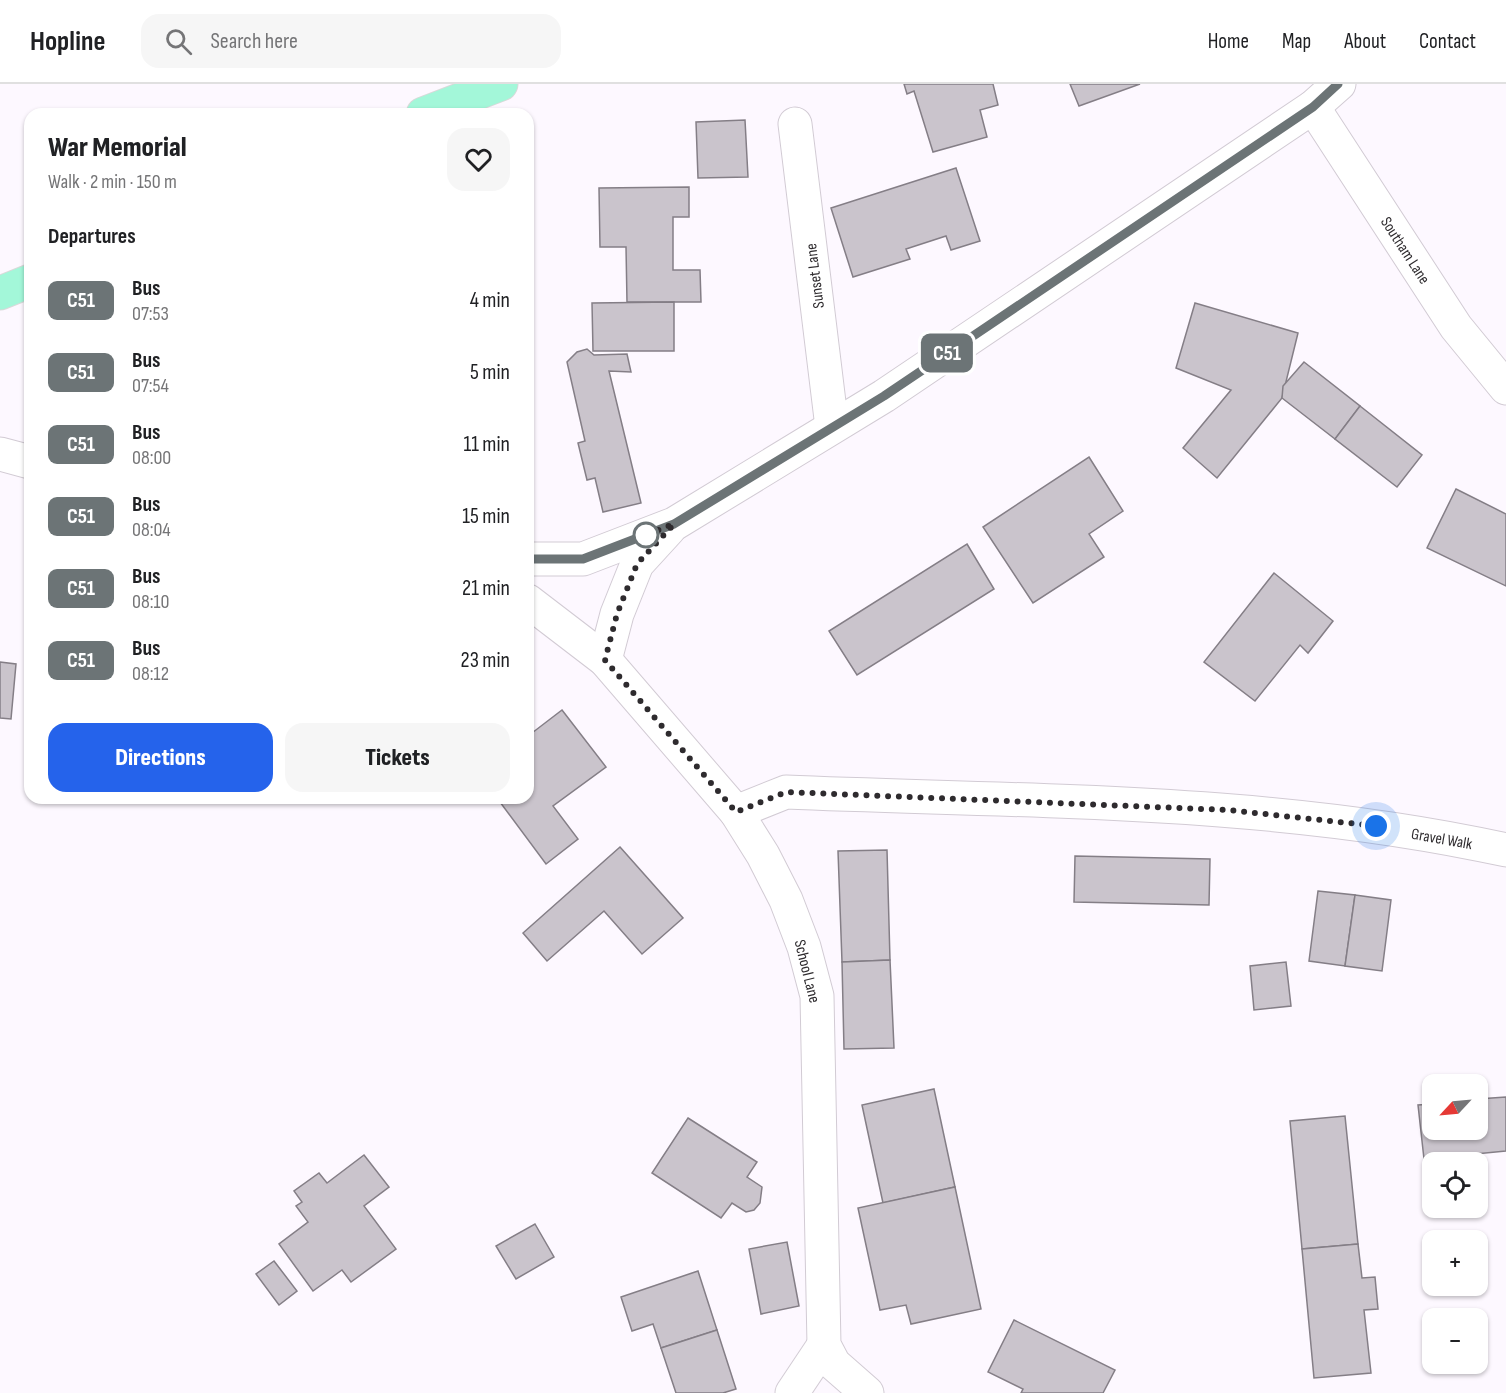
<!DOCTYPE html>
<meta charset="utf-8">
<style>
body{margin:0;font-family:"Sofia Sans Condensed",sans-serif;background:#f6f6f6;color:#202124;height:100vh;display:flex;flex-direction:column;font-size:22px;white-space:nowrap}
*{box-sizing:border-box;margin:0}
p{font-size:20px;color:#757577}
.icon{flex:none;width:33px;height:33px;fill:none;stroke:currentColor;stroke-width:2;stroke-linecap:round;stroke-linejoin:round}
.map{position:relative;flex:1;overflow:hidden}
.sheet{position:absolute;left:24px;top:24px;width:510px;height:696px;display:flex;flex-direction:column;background:#fff;border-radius:18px;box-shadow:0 2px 4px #0004}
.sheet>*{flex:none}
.badge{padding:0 12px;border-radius:9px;font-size:21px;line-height:39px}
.needle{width:39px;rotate:244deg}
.tools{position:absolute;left:1422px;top:990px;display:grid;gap:12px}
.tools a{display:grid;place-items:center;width:66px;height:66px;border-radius:12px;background:#fff;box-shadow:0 2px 4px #0004;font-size:30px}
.you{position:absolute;width:30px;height:30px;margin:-15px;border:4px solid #fff;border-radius:50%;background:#1a73e8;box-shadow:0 0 0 9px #1a73e833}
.map>.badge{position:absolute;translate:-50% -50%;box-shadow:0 0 0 3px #fff}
h2{padding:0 24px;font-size:22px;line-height:54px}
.round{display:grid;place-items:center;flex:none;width:63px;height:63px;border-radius:18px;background:#f6f6f6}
.overview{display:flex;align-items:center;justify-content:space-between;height:102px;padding:0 24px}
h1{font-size:28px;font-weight:800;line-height:45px}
.cta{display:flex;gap:12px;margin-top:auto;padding:12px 24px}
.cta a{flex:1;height:69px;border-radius:18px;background:#2563eb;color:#fff;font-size:24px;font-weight:800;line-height:69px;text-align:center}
.cta a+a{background:#f6f6f6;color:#202124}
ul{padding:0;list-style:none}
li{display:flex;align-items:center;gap:18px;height:72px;padding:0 24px}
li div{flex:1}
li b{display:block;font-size:22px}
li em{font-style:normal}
li .badge{min-width:66px;font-weight:700;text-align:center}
header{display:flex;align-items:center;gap:36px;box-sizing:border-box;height:84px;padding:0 30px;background:#fff;border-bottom:2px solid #e0e0e0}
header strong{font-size:28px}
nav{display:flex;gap:33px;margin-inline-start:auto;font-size:21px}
.search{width:420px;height:54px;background:#f6f6f6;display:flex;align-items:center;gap:15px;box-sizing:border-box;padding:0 21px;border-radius:18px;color:#757577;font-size:22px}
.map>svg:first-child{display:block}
</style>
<header>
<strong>Hopline</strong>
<div class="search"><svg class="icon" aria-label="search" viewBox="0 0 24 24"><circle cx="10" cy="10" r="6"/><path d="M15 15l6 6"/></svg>Search here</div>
<nav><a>Home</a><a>Map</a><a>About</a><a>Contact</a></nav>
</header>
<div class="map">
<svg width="1506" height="1309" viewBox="0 0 1506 1309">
<rect width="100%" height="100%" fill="#fdf8ff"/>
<g fill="#cac4cc" stroke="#847e86" stroke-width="1.5">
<path d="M904,0H993L998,21L980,26L987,53L933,68L914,7L907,10Z"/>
<path d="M1070,0H1140L1079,22Z"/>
<path d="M745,36L748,93L698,94L696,38Z"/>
<path d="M956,84L980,157L951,166L946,152L906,165L910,175L853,193L831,124Z"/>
<path d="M689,103V133H673V186H700L701,218H627L626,163H600L599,104Z"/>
<path d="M674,218V267H593L592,219Z"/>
<path d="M1195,219L1298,249L1282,314L1217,394L1183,364L1231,306L1176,284Z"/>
<path d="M587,265L594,271L627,270L631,288L609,287L641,419L603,428L595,394L587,396L578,359L585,357L567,278L577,268Z"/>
<path d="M1304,278L1360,322L1335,355L1282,314L1283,302Z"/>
<path d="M1360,322L1422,371L1397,403L1335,355Z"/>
<path d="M1089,373L1123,427L1089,450L1104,473L1033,519L983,443Z"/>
<path d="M1456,405L1506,430V502L1427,464Z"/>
<path d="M967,460L994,505L857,591L829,547Z"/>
<path d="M1274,489L1333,537L1308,569L1300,561L1255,617L1204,578Z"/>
<path d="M0,578L16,580L11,635L0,634Z"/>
<path d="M562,626L606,683L553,722L578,755L546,780L497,714H528V652Z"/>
<path d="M620,763L683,834L642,870L604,827L547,877L523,849Z"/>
<path d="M887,766L890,876L842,878L838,767Z"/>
<path d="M1075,772L1210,775L1209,821L1074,818Z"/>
<path d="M1318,807L1355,811L1345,882L1309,877Z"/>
<path d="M1355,811L1391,816L1382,887L1345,882Z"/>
<path d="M890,876L894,964L844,965L842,878Z"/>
<path d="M1286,878L1291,922L1254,926L1250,882Z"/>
<path d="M934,1005L955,1103L883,1119L862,1021Z"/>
<path d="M1506,1013V1067L1424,1075L1418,1021L1432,1020V1046H1478V1015Z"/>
<path d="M1345,1032L1358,1160L1302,1165L1290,1037Z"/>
<path d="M688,1034L757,1078L747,1093L762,1103L760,1119L754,1126L746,1128L732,1119L721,1134L652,1089Z"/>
<path d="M364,1071L389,1103L364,1122L396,1165L351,1198L342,1186L313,1207L279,1160L308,1138L296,1122L302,1118L294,1107L319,1089L327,1099Z"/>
<path d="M955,1103L981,1225L911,1240L906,1221L880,1226L858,1124Z"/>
<path d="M535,1140L554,1173L516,1195L496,1162Z"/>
<path d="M787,1158L799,1222L761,1230L749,1165Z"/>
<path d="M1358,1160L1362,1194L1375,1193L1378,1225L1364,1226L1371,1289L1314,1294L1302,1165Z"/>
<path d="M274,1177L297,1207L279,1221L256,1190Z"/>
<path d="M698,1187L717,1246L661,1264L653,1240L632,1247L621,1213Z"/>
<path d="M1014,1236L1115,1286L1103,1309H1021L1023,1305L988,1288Z"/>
<path d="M717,1246L736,1305L723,1309H676L661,1264Z"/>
</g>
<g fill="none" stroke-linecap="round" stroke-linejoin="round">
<g stroke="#d2cbd4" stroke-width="35">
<g id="minor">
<path d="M1313,23L1456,243L1506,304"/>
<path d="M795,40L832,343"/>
<path d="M0,370L30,378"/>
<path d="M528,475H583L674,440L884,312L1313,23L1339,0"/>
<path d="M528,517L605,576L736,728L763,771L786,816L804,863L817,912L824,1261L834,1280L867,1309"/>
<path d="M605,576L617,530L637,480L669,445"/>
<path d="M736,728L786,708C1026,718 1270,714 1506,766"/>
<path d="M792,1309L824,1261"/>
</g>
</g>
<g stroke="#d9d9d9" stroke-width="35">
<g id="major">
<path d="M423,30L501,0"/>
<path d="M0,209L30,197"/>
</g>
</g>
<use href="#minor" stroke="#fff" stroke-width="33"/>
<use href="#major" stroke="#a3f7d9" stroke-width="33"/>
</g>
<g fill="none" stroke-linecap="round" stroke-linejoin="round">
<g stroke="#fff" stroke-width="14">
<path id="line" d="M528,475H583L674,440L884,312L1313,23L1338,0"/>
</g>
<use href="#line" stroke="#6c7476" stroke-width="9"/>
<path stroke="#2e2b2e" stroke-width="6" stroke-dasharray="0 10.8" d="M646,451L637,454L674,440L637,480L617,530L605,576L736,728L786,708L1228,726L1376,742"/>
</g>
<circle fill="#fff" stroke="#6c7476" stroke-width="3" cx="646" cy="451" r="12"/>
<g text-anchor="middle" stroke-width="6" stroke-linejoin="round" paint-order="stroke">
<g font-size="16" fill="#2e2b2e" stroke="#fff">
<text transform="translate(1406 166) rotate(57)" y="6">Southam Lane</text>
<text transform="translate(814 192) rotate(-97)" y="6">Sunset Lane</text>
<text transform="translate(1442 754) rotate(10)" y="6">Gravel Walk</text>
<text transform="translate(808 887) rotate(76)" y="6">School Lane</text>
</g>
</g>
</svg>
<div class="tools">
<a><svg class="needle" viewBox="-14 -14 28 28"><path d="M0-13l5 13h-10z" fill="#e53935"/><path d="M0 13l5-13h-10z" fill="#757577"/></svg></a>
<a><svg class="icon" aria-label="locate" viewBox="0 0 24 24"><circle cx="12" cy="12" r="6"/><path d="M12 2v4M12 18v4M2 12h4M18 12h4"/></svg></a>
<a>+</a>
<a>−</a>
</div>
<div class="you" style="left:1376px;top:742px"></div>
<b class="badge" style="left:947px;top:269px;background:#6c7476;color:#fff">C51</b>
<section class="sheet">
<div class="overview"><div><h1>War Memorial</h1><p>Walk · 2 min · 150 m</p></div><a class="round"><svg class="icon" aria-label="heart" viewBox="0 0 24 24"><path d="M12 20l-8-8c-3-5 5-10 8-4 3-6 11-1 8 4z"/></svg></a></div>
<h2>Departures</h2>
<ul>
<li><span class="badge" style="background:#6c7476;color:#fff">C51</span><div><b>Bus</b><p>07:53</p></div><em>4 min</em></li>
<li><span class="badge" style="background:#6c7476;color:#fff">C51</span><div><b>Bus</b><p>07:54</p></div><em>5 min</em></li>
<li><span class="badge" style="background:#6c7476;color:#fff">C51</span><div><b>Bus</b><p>08:00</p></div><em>11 min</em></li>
<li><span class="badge" style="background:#6c7476;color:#fff">C51</span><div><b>Bus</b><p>08:04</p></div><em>15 min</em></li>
<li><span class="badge" style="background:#6c7476;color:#fff">C51</span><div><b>Bus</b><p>08:10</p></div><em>21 min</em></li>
<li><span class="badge" style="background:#6c7476;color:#fff">C51</span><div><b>Bus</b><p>08:12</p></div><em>23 min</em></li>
</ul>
<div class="cta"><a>Directions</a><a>Tickets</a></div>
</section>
</div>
